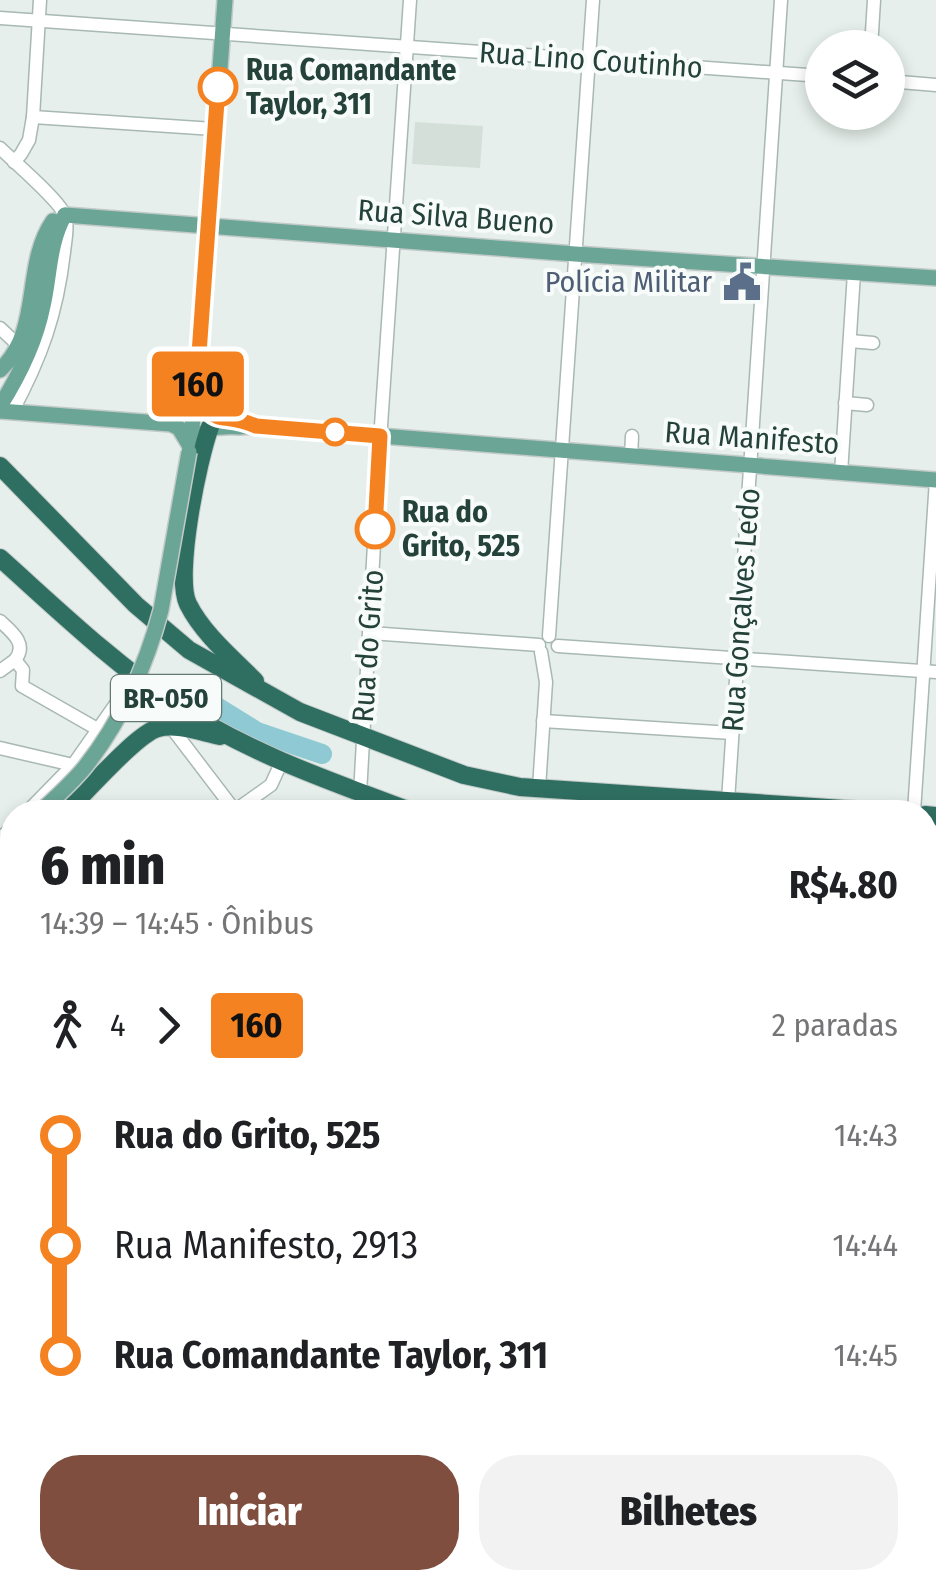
<!DOCTYPE html>
<html lang="pt">
<meta charset="utf-8">
<style>
body{margin:0;font-family:"Fira Sans Condensed",sans-serif;background:#f2f2f2;color:#202124;height:100vh;display:flex;flex-direction:column;font-size:38px;white-space:nowrap}
*{box-sizing:border-box;margin:0}
p{font-size:32px;color:#757577}
.icon{flex:none;width:55px;height:55px;fill:none;stroke:currentColor;stroke-width:2;stroke-linecap:round;stroke-linejoin:round}
.map{position:relative;flex:1;overflow:hidden}
.side{position:absolute;left:0px;top:800px;width:938px;height:790px;display:flex;flex-direction:column;background:#fff;border-radius:40px 40px 0 0;box-shadow:0 5px 15px #0003}
.side>*{flex:none}
.badge{padding:0 20px;border-radius:8px;font-size:35px;line-height:65px}
.tools{position:absolute;left:805px;top:30px;display:grid;gap:20px}
.tools a{display:grid;place-items:center;width:100px;height:100px;border-radius:50%;background:#fff;box-shadow:0 5px 15px #0003;font-size:50px}
.map>.badge{position:absolute;translate:-50% -50%;box-shadow:0 0 0 5px #fff}
.legs{display:flex;align-items:center;gap:15px;height:110px;padding:0 40px;font-size:32px}
.legs p{margin-inline-start:auto}
.overview{display:flex;align-items:center;justify-content:space-between;height:170px;padding:0 40px}
h1{font-size:55px;font-weight:800;line-height:75px}
.button{display:flex;gap:20px;margin-top:auto;padding:20px 40px}
.button a{flex:1;height:115px;border-radius:40px;background:#7f4e3f;color:#fff;font-size:40px;font-weight:800;line-height:115px;text-align:center}
.button a+a{background:#f2f2f2;color:#202124}
ul{padding:0 40px;list-style:none}
li{display:flex;align-items:center;gap:35px;height:110px;font-size:38px}
li i{display:grid;place-items:center;width:15px;height:100%;margin:0 12px;background:currentColor}
li i::after{content:'';width:25px;height:25px;margin:-12px;border:8px solid;border-radius:50%;background:#fff}
li p{margin-inline-start:auto}
li:first-child i{background:linear-gradient(#0000 50%,currentColor 0)}
li:last-child i{background:linear-gradient(currentColor 50%,#0000 0)}
.map>svg:first-child{display:block}
</style>
<div class="map">
<svg width="936" height="1590" viewBox="0 0 936 1590">
<rect width="100%" height="100%" fill="#e6efeb"/>
<path fill="#d4dfda" d="M415,122L483,126L480,168L412,164Z"/>
<g fill="none" stroke-linecap="round" stroke-linejoin="round">
<path stroke="#8ec9d4" stroke-width="20" d="M199,696L257,732L322,754"/>
<g stroke="#a8b8b2" stroke-width="15">
<g id="minor">
<path d="M0,18L822,76"/>
<path d="M871,48L874,0"/>
<path d="M888,81L936,85"/>
<path d="M33,117L214,129"/>
<path d="M0,148C13,161 59,200 64,214C69,225 65,241 64,252C57,314 41,358 12,412"/>
<path d="M14,162L21,154L29,140L33,117L40,0"/>
<path d="M0,328L18,345"/>
<path d="M850,341L873,343"/>
<path d="M845,403L867,405"/>
<path d="M631,457L632,436"/>
<path d="M841,473L854,273"/>
<path d="M0,621C12,632 28,644 15,660"/>
<path d="M370,633L539,645"/>
<path d="M549,636L593,0"/>
<path d="M558,646L936,672"/>
<path d="M0,671L15,660L23,670L22,686L99,730"/>
<path d="M543,721L732,733"/>
<path d="M171,727L235,811"/>
<path d="M0,748L73,765"/>
<path d="M539,788L546,682L541,652"/>
<path d="M728,801L781,0"/>
<path d="M27,812L73,765L120,698L140,695L161,698"/>
<path d="M233,812L271,785L282,761"/>
<path d="M359,812L379,455L410,0"/>
<path d="M914,812L936,480"/>
<path d="M0,839L12,827"/>
<path d="M0,989L12,979"/>
<path d="M0,1011L12,1028"/>
<path d="M925,1137L936,1140"/>
<path d="M0,1158L12,1149"/>
<path d="M0,1210L12,1232"/>
<path d="M925,1233L936,1227"/>
<path d="M925,1325L936,1344"/>
<path d="M0,1335L12,1328"/>
<path d="M925,1442L936,1436"/>
<path d="M0,1541L12,1534"/>
<path d="M925,1574L934,1590"/>
<path d="M680,1578L687,1590"/>
<path d="M735,1578L743,1590"/>
<path d="M819,1578L826,1590"/>
<path d="M282,1590L304,1578"/>
</g>
</g>
<g stroke="#c2cac8" stroke-width="18">
<g id="major">
<path d="M65,215L575,254L936,278"/>
<path d="M0,370C43,330 22,266 53,221"/>
<path d="M199,388C206,411 208,416 233,419"/>
<path d="M0,406C19,376 36,341 43,306C50,276 49,242 65,215"/>
<path d="M0,411L171,424L179,428L190,446"/>
<path d="M190,445L197,381L225,0"/>
<path d="M190,446C211,418 226,430 256,426L936,480"/>
</g>
</g>
<g stroke="#c2cac8" stroke-width="20">
<g id="highway">
<path d="M210,427C198,459 174,576 188,604C203,634 232,658 255,681"/>
<path d="M0,466L136,605L189,650L300,712L464,775L520,787L888,812"/>
<path d="M0,558C57,609 113,663 176,705C248,753 332,782 413,812"/>
<path d="M65,812C85,794 136,734 158,728C176,723 201,732 220,736"/>
<path d="M925,815L936,816"/>
<path d="M1,853L12,850"/>
<path d="M925,868L936,869"/>
</g>
</g>
<use href="#minor" stroke="#fff" stroke-width="12"/>
<use href="#major" stroke="#6aa596" stroke-width="15"/>
<use href="#highway" stroke="#2f6f62" stroke-width="18"/>
<g stroke="#5f7d75" stroke-width="8">
<path id="rail" d="M708,1578L716,1590"/>
</g>
<use href="#rail" stroke="#f7fbf9" stroke-width="4" stroke-dasharray="11" stroke-linecap="butt"/>
<g stroke="#c2cac8" stroke-width="18" stroke-linecap="butt">
<path id="major-bridge" d="M40,812C55,798 72,783 85,767C121,721 146,666 161,610L189,452"/>
</g>
<use href="#major-bridge" stroke="#6aa596" stroke-width="15"/>
</g>
<g fill="none" stroke-linecap="round" stroke-linejoin="round">
<g stroke="#fff" stroke-width="22">
<path id="line-1" d="M218,87L197,382C213,433 217,409 256,426L380,436L375,529"/>
</g>
<use href="#line-1" stroke="#f58220" stroke-width="15"/>
</g>
<defs>
<g id="civic-bare" transform="scale(3)"><path d="M-.6-6.5H3V-4.5H.6V-3L4-1V1h2V6H-6V1h2V-1L-.6-3ZM-1.2 2.5V6h2.4V2.5Z" fill="#5c6f8a" stroke="#f7fbf9" stroke-width="2.5" paint-order="stroke"/></g>
</defs>
<g fill-rule="evenodd">
<use href="#civic-bare" x="742" y="282"/>
</g>
<g fill="#fff" stroke="#f58220" stroke-width="5">
<circle cx="218" cy="87" r="18"/>
<circle cx="335" cy="432" r="12"/>
<circle cx="375" cy="529" r="18"/>
</g>
<g text-anchor="middle" stroke-width="8" stroke-linejoin="round" paint-order="stroke">
<rect fill="#f7fbf9" stroke="#637a73" stroke-width="2.5" x="111" y="675" width="110" height="46" rx="8"/>
<g font-size="28" font-weight="bold" fill="#24423a">
<text x="166" y="708">BR-050</text>
</g>
<g font-size="30" fill="#24423a" stroke="#f7fbf9">
<text transform="translate(591 60) rotate(4)" y="10">Rua Lino Coutinho</text>
<text transform="translate(456 217) rotate(4)" y="10">Rua Silva Bueno</text>
<text transform="translate(752 438) rotate(4)" y="10">Rua Manifesto</text>
<text transform="translate(741 610) rotate(-86)" y="10">Rua Gonçalves Ledo</text>
<text transform="translate(368 646) rotate(-86)" y="10">Rua do Grito</text>
</g>
<g font-size="30" font-weight="bold" fill="#24423a" stroke="#f7fbf9" text-anchor="start">
<text x="246" y="80">Rua Comandante<tspan x="246" dy="34">Taylor, 311</tspan></text>
<text x="402" y="522">Rua do<tspan x="402" dy="34">Grito, 525</tspan></text>
</g>
<g font-size="30" fill="#4e5e75" stroke="#f7fbf9" text-anchor="end">
<text x="712" y="292">Polícia Militar</text>
</g>
</g>
</svg>
<div class="tools">
<a><svg class="icon" aria-label="layers" viewBox="0 0 24 24"><path d="M12 4l9 5-9 5-9-5zM3 14l9 5 9-5"/></svg></a>
</div>
<b class="badge" style="left:198px;top:384px;background:#f58220;color:#111">160</b>
<section class="side">
<div class="overview"><div><h1>6 min</h1><p>14:39 – 14:45 · Ônibus</p></div><b>R$4.80</b></div>
<div class="legs"><svg class="icon" aria-label="walk" viewBox="0 0 24 24"><circle cx="13" cy="4" r="2"/><path d="M13 8l-2 6 4 7M11 14l-3 7M7 12l3-4h3l4 4"/></svg>4<svg class="icon" aria-label="forward" viewBox="0 0 24 24"><path d="M9 5l7 7-7 7"/></svg><b class="badge" style="background:#f58220;color:#111">160</b><p>2 paradas</p></div>
<ul>
<li><i style="color:#f58220"></i><b>Rua do Grito, 525</b><p>14:43</p></li>
<li><i style="color:#f58220"></i><span>Rua Manifesto, 2913</span><p>14:44</p></li>
<li><i style="color:#f58220"></i><b>Rua Comandante Taylor, 311</b><p>14:45</p></li>
</ul>
<div class="button"><a>Iniciar</a><a>Bilhetes</a></div>
</section>
</div>
